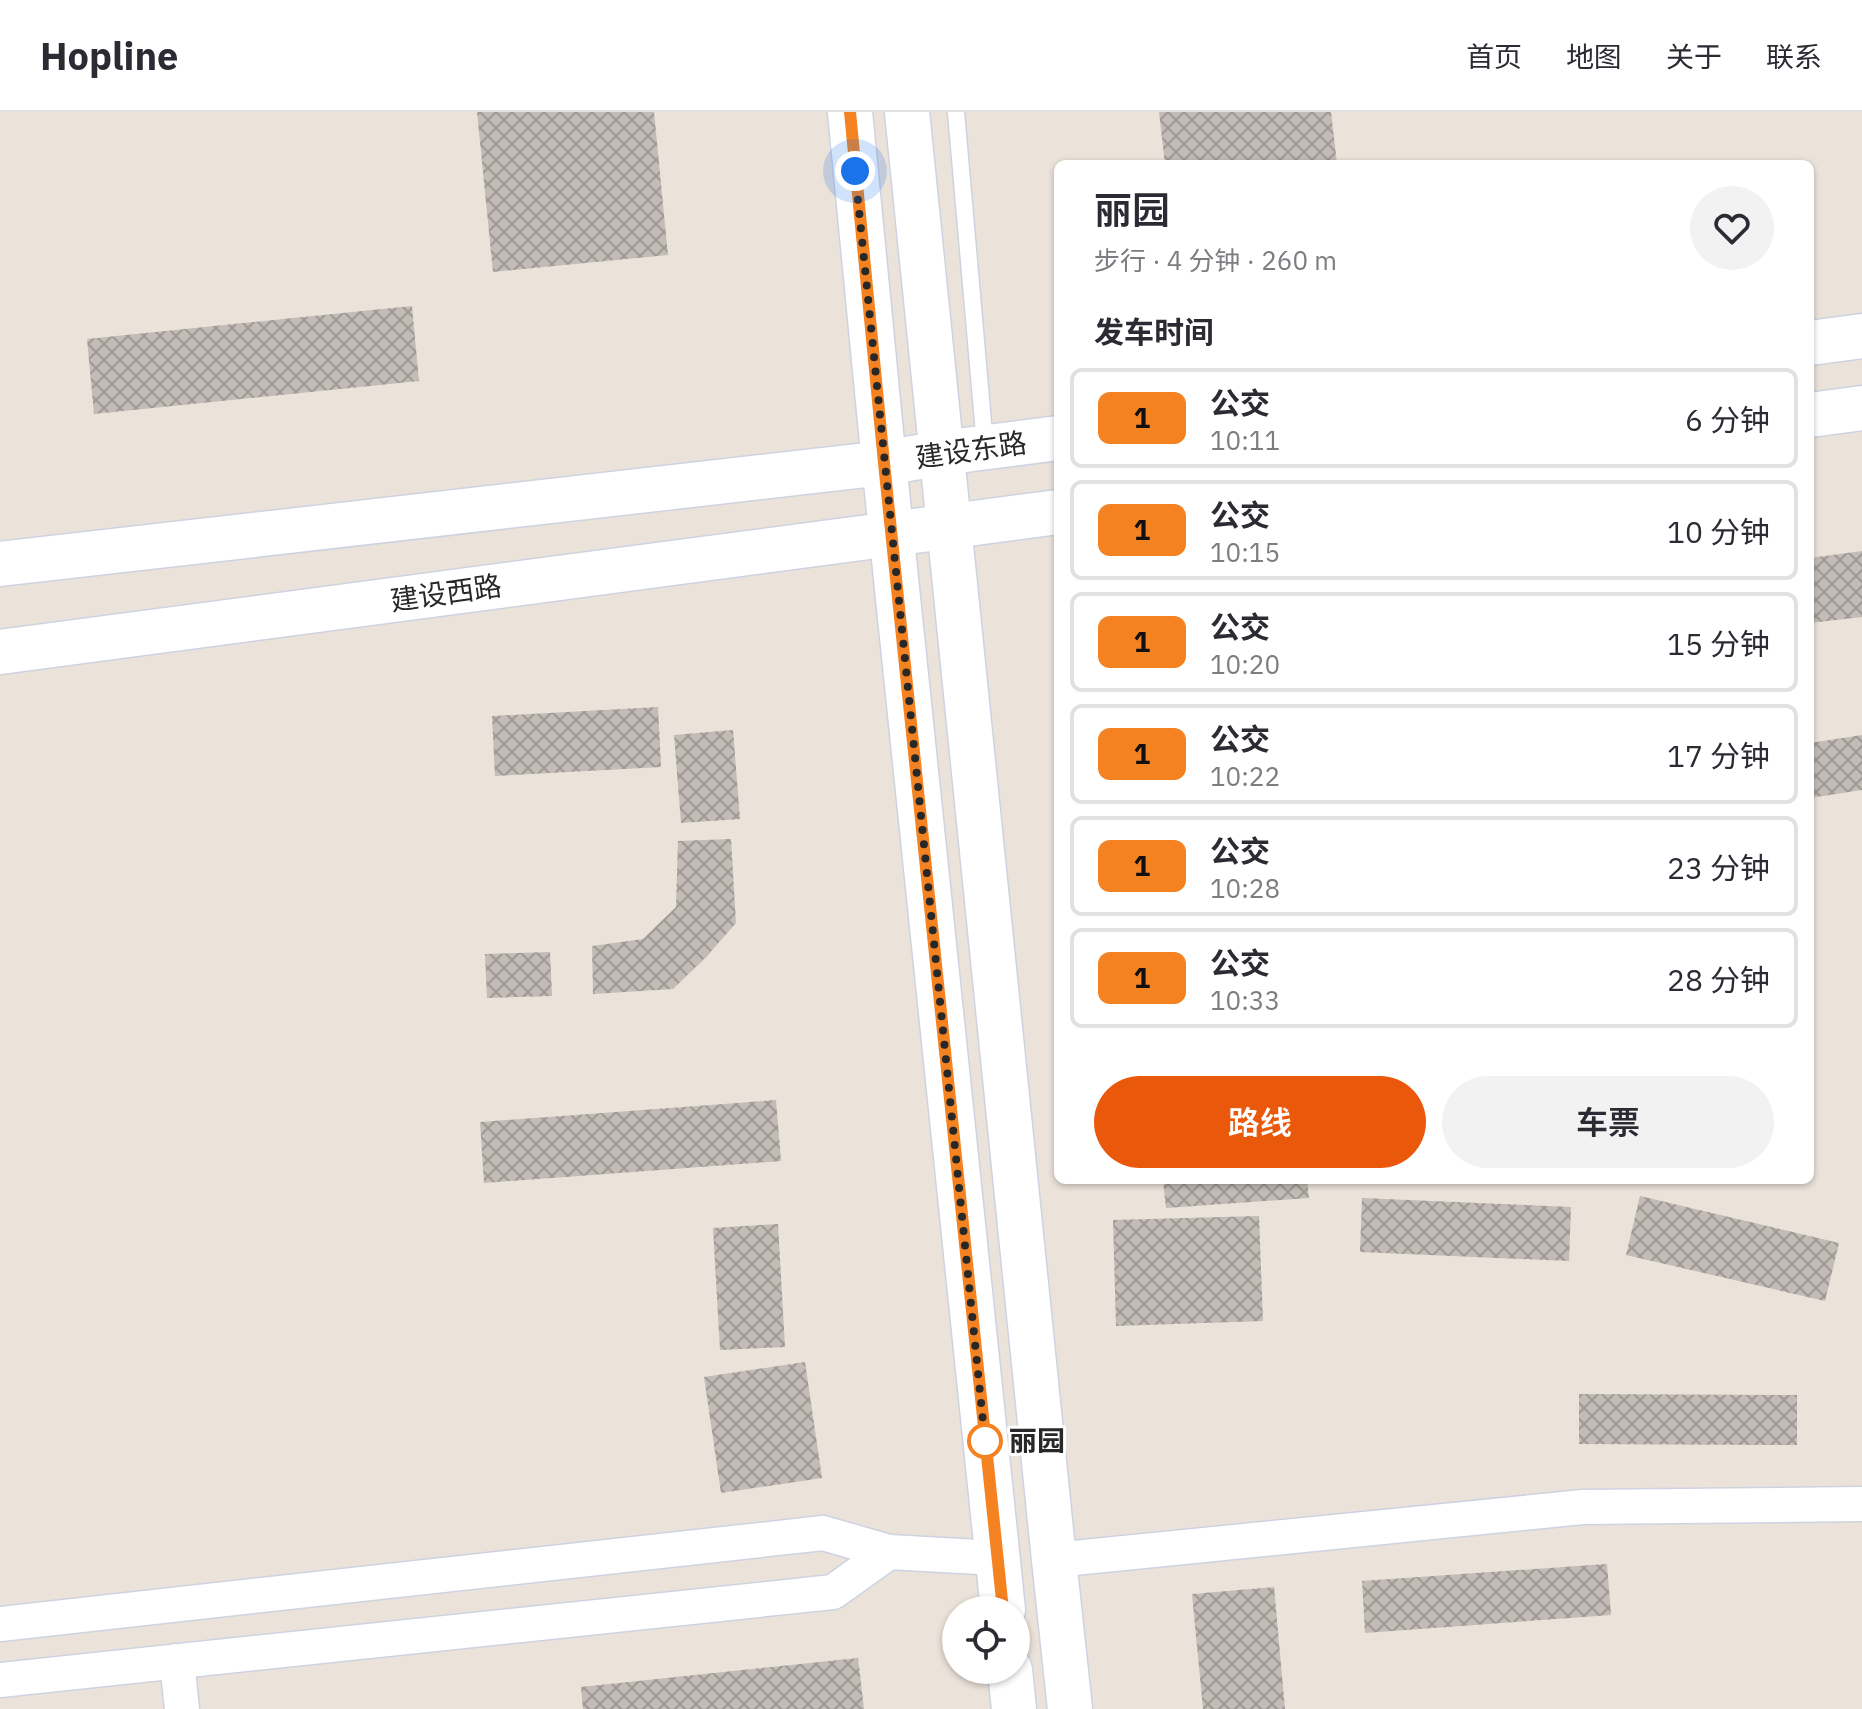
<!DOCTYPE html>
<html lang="zh">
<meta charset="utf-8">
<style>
body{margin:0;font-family:"IBM Plex Sans","Noto Sans SC",sans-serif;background:#f2f2f3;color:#2b2b33;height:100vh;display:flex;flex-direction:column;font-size:30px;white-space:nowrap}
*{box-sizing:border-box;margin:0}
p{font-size:26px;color:#7c7c81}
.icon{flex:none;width:44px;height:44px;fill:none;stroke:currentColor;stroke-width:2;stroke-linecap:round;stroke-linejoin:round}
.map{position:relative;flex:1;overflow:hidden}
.panel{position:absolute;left:1054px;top:48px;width:760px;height:1024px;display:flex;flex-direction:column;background:#fff;border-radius:12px;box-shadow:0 2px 6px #0004}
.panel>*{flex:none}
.badge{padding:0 16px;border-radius:12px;font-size:28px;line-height:52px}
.fabs{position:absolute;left:942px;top:1484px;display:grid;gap:16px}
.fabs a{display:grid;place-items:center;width:88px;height:88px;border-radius:50%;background:#fff;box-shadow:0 2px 6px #0004;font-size:40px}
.you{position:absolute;width:40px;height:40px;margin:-20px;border:6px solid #fff;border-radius:50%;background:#1a73e8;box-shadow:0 0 0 12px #1a73e833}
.map>.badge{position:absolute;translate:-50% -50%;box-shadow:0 0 0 4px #fff}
h2{padding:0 40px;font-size:30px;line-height:72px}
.round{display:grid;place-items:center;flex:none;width:84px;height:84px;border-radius:42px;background:#f2f2f3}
.summary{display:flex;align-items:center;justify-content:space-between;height:136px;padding:0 40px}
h1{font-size:38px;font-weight:600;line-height:60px}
.button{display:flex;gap:16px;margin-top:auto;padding:16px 40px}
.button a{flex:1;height:92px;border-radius:48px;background:#ea580c;color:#fff;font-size:32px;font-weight:600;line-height:92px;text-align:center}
.button a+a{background:#f2f2f3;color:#2b2b33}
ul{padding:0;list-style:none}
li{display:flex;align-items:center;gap:24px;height:100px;margin:0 16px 12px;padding:0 24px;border:4px solid #e1e1e2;border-radius:12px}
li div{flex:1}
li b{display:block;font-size:30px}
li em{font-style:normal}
li .badge{min-width:88px;font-weight:700;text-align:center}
header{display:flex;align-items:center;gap:48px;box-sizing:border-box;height:112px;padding:0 40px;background:#fff;border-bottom:2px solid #e1e1e2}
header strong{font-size:38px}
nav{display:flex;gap:44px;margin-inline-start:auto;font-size:28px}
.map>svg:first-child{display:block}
</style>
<header>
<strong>Hopline</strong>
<nav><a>首页</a><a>地图</a><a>关于</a><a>联系</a></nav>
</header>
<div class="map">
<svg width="1862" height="1597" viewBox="0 0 1862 1597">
<defs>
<pattern id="building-cross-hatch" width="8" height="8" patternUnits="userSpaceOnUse" patternTransform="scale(2)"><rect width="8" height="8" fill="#c3bcb6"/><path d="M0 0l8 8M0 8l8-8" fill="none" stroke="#9e9994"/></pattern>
</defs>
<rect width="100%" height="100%" fill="#ebe2d9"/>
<g fill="url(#building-cross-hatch)">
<path d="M477,0H654L668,143L493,160Z"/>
<path d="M1159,0H1331L1337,52H1165Z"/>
<path d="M412,194L419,269L94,302L87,227Z"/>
<path d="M1862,439V505L1810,511V446Z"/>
<path d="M658,595L661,655L495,664L492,604Z"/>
<path d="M733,618L740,707L681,711L674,623Z"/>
<path d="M1862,623V678L1810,686V631Z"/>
<path d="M731,727L736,811L707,844L673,877L593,882L592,834L643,827L676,795L678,729Z"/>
<path d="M550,840L552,884L487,886L485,842Z"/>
<path d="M776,988L781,1049L484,1071L480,1010Z"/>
<path d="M1163,1068H1307L1309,1086L1166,1096Z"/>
<path d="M1640,1084L1839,1131L1825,1189L1626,1143Z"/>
<path d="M1362,1086L1571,1095L1569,1149L1360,1140Z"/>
<path d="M1259,1104L1263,1209L1116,1214L1113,1108Z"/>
<path d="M778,1112L785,1235L720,1238L713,1116Z"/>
<path d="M805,1250L822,1366L721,1381L704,1265Z"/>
<path d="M1579,1282L1797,1283V1333L1579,1332Z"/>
<path d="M1607,1452L1611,1503L1365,1521L1362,1469Z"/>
<path d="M1274,1475L1285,1597H1203L1192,1482Z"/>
<path d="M858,1546L864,1597H583L581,1575Z"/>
</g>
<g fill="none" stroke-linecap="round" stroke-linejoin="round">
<g stroke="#ced3e2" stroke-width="19">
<path id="lane" d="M956,0L985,333"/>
</g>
<g stroke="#ced3e2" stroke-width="37">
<g id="street">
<path d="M1054,1448L1583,1395L1862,1392"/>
<path d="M0,1512L823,1421L889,1440L997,1446"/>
<path d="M177,1549L182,1597"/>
<path d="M0,1568L833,1480L889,1440"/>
</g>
</g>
<g stroke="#ced3e2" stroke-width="47">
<g id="secondary">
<path d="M850,0L884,351L1003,1498"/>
<path d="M907,0L1054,1448L1070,1597"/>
<path d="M1810,231L1862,224"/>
<path d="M1810,303L1862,296"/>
<path d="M0,452L884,351L942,341L1058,326"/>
<path d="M0,540L1058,400"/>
<path d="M1010,1558L1014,1597"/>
</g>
</g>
<use href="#lane" stroke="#fff" stroke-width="16"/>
<use href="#street" stroke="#fff" stroke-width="34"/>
<use href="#secondary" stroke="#fff" stroke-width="44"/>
</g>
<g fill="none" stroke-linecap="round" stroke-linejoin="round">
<g stroke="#fff" stroke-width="18">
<path id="line" d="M850,0L884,351L1003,1498"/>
</g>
<use href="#line" stroke="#f58220" stroke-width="12"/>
<path stroke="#282828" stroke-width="8" stroke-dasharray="0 14.4" d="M855,59L985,1329"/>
</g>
<circle fill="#fff" stroke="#f58220" stroke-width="4" cx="985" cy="1329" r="16"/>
<g text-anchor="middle" stroke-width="6" stroke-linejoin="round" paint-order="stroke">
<g font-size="28" fill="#282828" stroke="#fff">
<text transform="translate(971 338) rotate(-8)" y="10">建设东路</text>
<text transform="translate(446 481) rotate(-8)" y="10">建设西路</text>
</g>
<g font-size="28" font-weight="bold" fill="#282828" stroke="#fff" text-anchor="start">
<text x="1009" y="1339">丽园</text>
</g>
</g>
</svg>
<div class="fabs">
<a><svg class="icon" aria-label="locate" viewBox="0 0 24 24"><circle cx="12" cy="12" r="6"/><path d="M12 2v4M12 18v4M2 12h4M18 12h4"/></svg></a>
</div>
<div class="you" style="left:855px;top:59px"></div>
<section class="panel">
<div class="summary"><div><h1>丽园</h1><p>步行 · 4 分钟 · 260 m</p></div><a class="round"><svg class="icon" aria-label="heart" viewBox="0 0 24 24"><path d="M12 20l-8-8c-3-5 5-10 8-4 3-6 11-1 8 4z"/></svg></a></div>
<h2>发车时间</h2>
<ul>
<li><span class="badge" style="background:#f58220;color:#111">1</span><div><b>公交</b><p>10:11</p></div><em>6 分钟</em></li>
<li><span class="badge" style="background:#f58220;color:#111">1</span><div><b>公交</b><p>10:15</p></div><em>10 分钟</em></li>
<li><span class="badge" style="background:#f58220;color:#111">1</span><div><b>公交</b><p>10:20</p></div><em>15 分钟</em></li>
<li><span class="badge" style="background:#f58220;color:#111">1</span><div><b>公交</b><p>10:22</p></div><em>17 分钟</em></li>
<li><span class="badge" style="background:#f58220;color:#111">1</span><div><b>公交</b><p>10:28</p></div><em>23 分钟</em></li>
<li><span class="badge" style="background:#f58220;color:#111">1</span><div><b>公交</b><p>10:33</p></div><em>28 分钟</em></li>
</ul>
<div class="button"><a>路线</a><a>车票</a></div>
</section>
</div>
